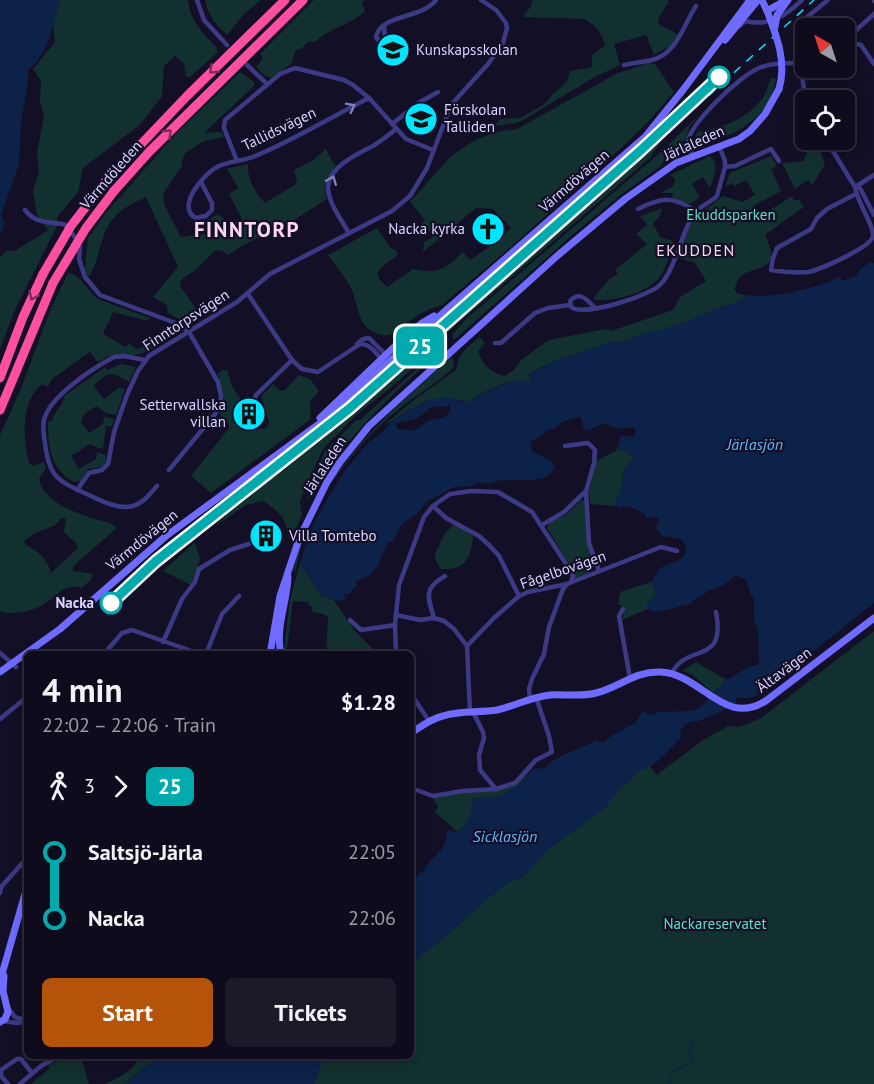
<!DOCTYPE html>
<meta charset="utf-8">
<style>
body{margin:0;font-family:"PT Sans",sans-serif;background:#1c1929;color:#f1f3f6;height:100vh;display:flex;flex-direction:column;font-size:22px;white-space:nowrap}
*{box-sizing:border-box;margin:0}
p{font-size:20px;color:#9b9ba3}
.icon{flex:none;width:33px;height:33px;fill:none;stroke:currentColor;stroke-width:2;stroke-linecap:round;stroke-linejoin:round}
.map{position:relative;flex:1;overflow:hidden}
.details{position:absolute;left:24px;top:651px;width:390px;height:408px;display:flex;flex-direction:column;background:#0e0b1c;border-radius:9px;box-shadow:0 3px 15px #0003,0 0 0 2px #2e2b3b}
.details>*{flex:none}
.badge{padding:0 12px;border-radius:9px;font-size:21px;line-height:39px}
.needle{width:39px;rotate:321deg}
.tools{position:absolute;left:795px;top:18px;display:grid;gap:12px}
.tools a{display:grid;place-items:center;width:60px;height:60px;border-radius:9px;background:#0e0b1c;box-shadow:0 3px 15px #0003,0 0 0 2px #2e2b3b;font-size:30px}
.map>.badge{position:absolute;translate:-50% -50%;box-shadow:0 0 0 3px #fff}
.legs{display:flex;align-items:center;gap:9px;height:66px;padding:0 18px;font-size:20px}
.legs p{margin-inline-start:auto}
.summary{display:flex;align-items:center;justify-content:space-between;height:102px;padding:0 18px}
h1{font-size:33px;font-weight:800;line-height:45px}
.button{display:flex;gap:12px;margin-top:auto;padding:12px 18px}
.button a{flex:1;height:69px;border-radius:9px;background:#b45309;color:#fff;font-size:24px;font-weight:800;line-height:69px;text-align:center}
.button a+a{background:#1c1929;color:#f1f3f6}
ul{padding:0 18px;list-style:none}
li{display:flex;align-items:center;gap:21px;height:66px;font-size:22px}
li i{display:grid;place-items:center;width:9px;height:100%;margin:0 8px;background:currentColor}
li i::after{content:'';width:15px;height:15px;margin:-8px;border:4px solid;border-radius:50%;background:#0e0b1c}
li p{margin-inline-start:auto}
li:first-child i{background:linear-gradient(#0000 50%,currentColor 0)}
li:last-child i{background:linear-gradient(currentColor 50%,#0000 0)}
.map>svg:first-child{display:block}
</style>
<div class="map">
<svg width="874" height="1084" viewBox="0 0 874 1084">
<rect width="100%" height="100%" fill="#130f26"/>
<g fill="#12302f" fill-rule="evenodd">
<path d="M60,0H188C190,21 203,33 217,48V53L190,77H186L184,64L175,56L164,66L162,96L141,124L83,168L78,192L57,217V226L14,312L0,349V257L6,251H15L48,230L37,215L33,191L39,172L37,152L44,116L40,102L41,81L33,69L55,42L53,22Z"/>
<path d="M205,0H261L245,13L227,35C215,24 208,15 205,0Z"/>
<path d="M314,0H365L362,3L365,11C351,25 329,28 315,42L309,41L301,49L296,50L291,64L271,78L265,76L256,67L263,59L260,54Z"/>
<path d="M532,0H667L669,2C648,32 661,21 678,35L670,46L654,55L646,35L614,44L620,65L593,78L525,119L517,123L495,126L500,119L520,118L543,105L553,94L567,82L570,71L592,67V55L605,45C602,34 594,23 584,19L523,17L531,6Z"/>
<path d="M649,63L655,64L674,92L647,123L620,149L511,247L443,304L421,313L390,335C384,336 382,335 376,333C356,326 359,303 350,286C344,275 335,265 328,255L377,228L391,249H395L398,255L385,264L377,273L380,280L387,287L413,269C438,275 445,269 463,252L470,260L489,247L511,228L493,209L476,208L423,252L424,242L433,237L426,226L421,231L420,230L416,232L415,229L425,220L410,202L451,156L475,140L496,132L517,129L618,73Z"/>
<path d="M240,72L254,82V86L204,133L221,132L224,137L204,141L185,153L182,160V166L163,194L164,204L181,237L205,234L207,229V221L217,214C231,223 224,228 242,219L229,194L238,188L227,169L248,164C247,178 255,193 265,203L295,185L297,180L294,170L312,161L326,149L332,161L336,165C329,176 322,186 327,199L291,222L247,243L228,255L223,251L216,250L194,271L181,280L180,286L201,316L189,325L168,313L167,305L153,297L178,267L146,197C116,211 108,218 99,251C97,260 94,270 88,277L85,268L88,238L106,213L173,137Z"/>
<path d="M771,78L776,79C771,118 733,138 698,145L695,140L697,132C723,127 753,118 766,92C768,88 769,82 771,78Z"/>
<path d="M700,114L689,127L686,139L682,142L681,152L665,159L661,166L618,197L577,231L454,340L452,335L465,320L661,152Z"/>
<path d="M664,137L650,158L442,337V343L388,390L356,415L323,449L304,491L300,502L302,515L292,537L289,538C287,532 287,528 285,523C282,514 270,505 263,501L246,505L214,527L238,504L329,432L437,342V337L457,319Z"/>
<path d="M816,148L820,150L825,165L812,185L808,180L795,189L782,163L803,161L808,151Z"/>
<path d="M710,156C720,164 714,177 710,188L703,177L692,184L700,197L690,204L672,198L673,193H661L674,185L675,179L670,175Z"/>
<path d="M771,156L777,166L771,169L781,191L753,206L756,211L764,214L792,196L794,200H799L804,207L766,234C766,241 770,245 771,252C774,271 750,267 740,277C737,280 737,285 734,289L737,293L744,295L743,300L680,324L541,367L529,376L531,378L530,381C525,382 520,380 516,381C499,383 480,394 467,403L461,400H427L383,426L414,400L457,369C457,354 469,345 480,337L485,343L478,352C484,366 490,372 504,376L514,370L522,359L549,340L606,329L611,331L673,310L680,297L706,281L695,263L679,258L686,235L695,217L723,196L742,202L755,195L746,180L734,186L732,183L725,187L730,173Z"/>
<path d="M662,208L660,215L653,224L661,238L671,240L674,243C670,255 666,268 659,278C648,292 610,304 593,299L609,279L618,274L615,270L647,244L636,234L647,225L640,216Z"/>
<path d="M68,273C83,276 87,291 98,299L150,318L148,321L113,312L103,334L126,347L128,343L136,349L152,345L154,348C148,350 142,354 136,355C117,357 118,350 98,362L90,352L52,379L48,387L42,384C20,402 23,439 29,463L33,466L44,462L46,468L39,479C43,501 72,511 91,518C100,521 111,521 117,528L73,566V571L93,574L91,580L81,588C66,581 54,599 43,605C32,611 11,616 0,611V435L20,391L49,313ZM62,518L66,519L64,532L76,543L78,548L51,573C48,560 38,550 26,545L24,541L35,533L54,526Z"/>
<path d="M452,357L454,363L453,368C435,385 413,397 394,413C360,441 315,497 303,540C300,550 298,561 295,571H293C317,473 380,420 452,357Z"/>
<path d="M427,363C380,406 339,445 307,502L312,482L325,451L356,420H360L421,365Z"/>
<path d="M120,364L136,367L129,382L114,374L106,375L93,386L104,399L118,388L125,389L116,415L104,412L97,406C90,410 83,413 81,422L89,433L103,424L104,417L114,419L112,426H106L103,448H98L90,444L71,456L79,469L96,459L97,452L106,455V462L103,467L88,469L81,481L74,482C50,468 48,447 48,421H52C53,412 64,405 64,396L105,367L107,370Z"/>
<path d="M222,370H227L233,388L242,401C235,412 238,423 248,431L266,428L269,423L261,396L273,384L280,391L285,390L299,375L310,379L319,391L310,402L311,419L211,493L191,476L229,428L228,423L220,415L224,401L218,373Z"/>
<path d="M617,450L625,451L633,456L634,458L623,472L621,491L615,503L616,506L590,504L589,490L596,461Z"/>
<path d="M581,500L586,501L594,564L589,573L575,579L571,567L547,528L550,522L567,514Z"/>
<path d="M454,524L473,536C471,559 466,570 441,569C432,555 434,557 440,543C444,534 446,532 454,524Z"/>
<path d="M195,542L200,560L191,585L163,571Z"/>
<path d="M300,563L321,596L333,599L354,630L378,654H326L328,617L323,614L312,612V606L309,605L308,602L293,601L287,649H284L290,600Z"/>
<path d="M651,582L656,593L647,605L648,609L622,620L625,608L618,604L620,592Z"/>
<path d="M874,631V1084H224L276,1056H411V925L633,745L657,775L703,740L728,726L740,727L761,718Z"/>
<path d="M696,662L725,679L721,687L713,692L711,691L692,674L682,671Z"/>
<path d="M531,767L532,769L519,785L501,796L473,799C474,811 467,827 457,832L435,812L438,807L433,798L466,792L500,790L512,786Z"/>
<path d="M72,1056H81L89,1084H31L50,1068L48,1065Z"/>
<path d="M140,1056H165L153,1061L128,1081L136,1084H104C117,1079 135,1070 140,1056Z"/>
</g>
<g fill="#0c2248">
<path d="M0,0H60C52,24 50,53 28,70V81L21,124L19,164L1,215L5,223L0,235Z"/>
<path d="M870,262L874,263V603L801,661L791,666L784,675L757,695L750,698H737L735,700L737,704L699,721H692L684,725L680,732L681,738C668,750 656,768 638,771L631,781L620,788L604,809L549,849L522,878L509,882L484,902L451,932L417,959L411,967V879L417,877L418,874L423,872C430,855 445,856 447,832L449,830L457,832C467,827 474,811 472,799L501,796L519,785L533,769L545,768C556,755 581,749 596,740L603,743L611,736L635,723L643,711L650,715C668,707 688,717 703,705C707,702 709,697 712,693C717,688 722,686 725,679H729L746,668L759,664L758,629L754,620V600L750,593L746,580L736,575C727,583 720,589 708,590C704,598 694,597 690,604L657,612L648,609L647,605L656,593L651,582L660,568L681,559L686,552V546L681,539L662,536L656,528L659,519L654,516L646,519V515L629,506L619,508L614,503L621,491L624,468L634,458L633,455L625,451L617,450L621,435L630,437L635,435L636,430L632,427L619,429L603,423L587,431L584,430L580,417C572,417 561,421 556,428L546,431L541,436L530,442L533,452L551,461L555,467C546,486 520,478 504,480C495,480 488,487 480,482L471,486L454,487L426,502L418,513L402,524L392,542L389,541L377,567L369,576L356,582L357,585L348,595L344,593L346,599L338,601L321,596L300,563L310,531L327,499L346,469L368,443L383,432L391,422L427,400L448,397L467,403C481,394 499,384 516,381C521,380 524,382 530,381L531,378L528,374L559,359L610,342L626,341L647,332H653L684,323L709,311L743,300L744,295C776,298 811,289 840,276L843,281C854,276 860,269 870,262Z"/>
<path d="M165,1056H327L322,1062L314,1084H125L153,1061Z"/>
</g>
<g fill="#130f26">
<path d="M869,259H874V263L870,262L859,270L856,276L843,281L840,277L821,285L788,293L764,296L741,294L744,292L764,293L789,290L817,283L841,274L844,279L855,274L859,267Z"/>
<path d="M448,404H450V412L444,418L430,420L414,431L397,429L396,423L416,419L431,407L448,406Z"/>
</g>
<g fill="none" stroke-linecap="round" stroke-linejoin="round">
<path stroke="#0c2248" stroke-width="1.5" d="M671,1084L669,1077L675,1070L693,1061L689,1053L695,1038"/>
<g stroke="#3d3a85" stroke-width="4.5">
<path d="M197,0L204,20L227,45"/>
<path d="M874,0V1"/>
<path d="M384,25L385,38L380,42L376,37C381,13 421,20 436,0"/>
<path d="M740,26L745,21C770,27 785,16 802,0"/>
<path d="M806,40L799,31L801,23L806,18L828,0"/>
<path d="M844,41L874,14"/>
<path d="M851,42L861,45L874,64"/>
<path d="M844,53L851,42L850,39"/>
<path d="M800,63L806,102"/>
<path d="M247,65L267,84"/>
<path d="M624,65C633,63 643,62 652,60C676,55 684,24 696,6"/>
<path d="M392,124L420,102L438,92"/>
<path d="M826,140L855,187C857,202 874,225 873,236C872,247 819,270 808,272C796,273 783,272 771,270L773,258L777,248L811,229L817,218L827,209L856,194"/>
<path d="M693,155C691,151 688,147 688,142C690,123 741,75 759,68C773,62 790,63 806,63"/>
<path d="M237,161L224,128L225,120L280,74L295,68L344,80L353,85L369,98L406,139L433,150"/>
<path d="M725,167L735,166L771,149L779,161"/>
<path d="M874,175L855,187L860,188L874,215"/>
<path d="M201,182L212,203V210L206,216L196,218C175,207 204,174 217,167C228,161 242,161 253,157C292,141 331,117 369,98"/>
<path d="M638,209C663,197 672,196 696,211"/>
<path d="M25,210C36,224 48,222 64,224L74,236L80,247L79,259L85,277L100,295L178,324L189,332L218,382L221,396L220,408L169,470"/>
<path d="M349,233C342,221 332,208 329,195C322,169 356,155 373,146C381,141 389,135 396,129"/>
<path d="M248,294L292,360L302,369L318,372L360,344C371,343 378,356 385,364"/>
<path d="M595,308C587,300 580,290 570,301L571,307C584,317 650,296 661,284C677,266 681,231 695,213C700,206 711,202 717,196L725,167V161L719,146"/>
<path d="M495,343H501L535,313L548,308L570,305"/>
<path d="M357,344L363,339L369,338L387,356"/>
<path d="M145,360L124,356L114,357C93,368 49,397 44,420C42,428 44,436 45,443C49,478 58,481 89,495C101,501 119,510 133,506C143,504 150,493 157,486"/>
<path d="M261,419L254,400L256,395L292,360"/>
<path d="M565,446L588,443L595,450L594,463L586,491"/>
<path d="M77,490L89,473L102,470L108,464L114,432L127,395L138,371L149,356L237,302L270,274L392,211L410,196L427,168L451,105L488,64L503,43L507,28L506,23L496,10L481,0"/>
<path d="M433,506L446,518L479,536L489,545L499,556L519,596"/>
<path d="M542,525L564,512L586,491L589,543L599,571"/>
<path d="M623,609L619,616L630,678"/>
<path d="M396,615L420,620L434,618L444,621L454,629L467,646"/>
<path d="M434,618C427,596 424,588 445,576"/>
<path d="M350,620L361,630L395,625"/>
<path d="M163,642L182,599L195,582L199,569L230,550L255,542"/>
<path d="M0,653L16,667"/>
<path d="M104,654L122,633L132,630L200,654"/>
<path d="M206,654L222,614L239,596"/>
<path d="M396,654L395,625L399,585L424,517L433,506L450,494L471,491L498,492L532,512L570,570L573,576L571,582"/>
<path d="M672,673C688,642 726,666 716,612"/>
<path d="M411,694L429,721"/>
<path d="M530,699L529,689L532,679L544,654L549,627L563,589L567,584"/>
<path d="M470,712L467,646L494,618L519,596L528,592L567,584L661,547L677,551"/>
<path d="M473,712L483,732L484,738L479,755L480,770L496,789"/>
<path d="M0,719L27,697"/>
<path d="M411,788L433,796L463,791L496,789L515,783L536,760L552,752L549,736L536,697"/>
<path d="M0,893L1,887L27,858"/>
<path d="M9,1009L15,1017L24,1020"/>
<path d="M2,1021L18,1023L27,1021"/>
<path d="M8,1084L1,1076V1070L17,1059H21L32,1073"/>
<path d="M20,1084L41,1066L59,1056"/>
</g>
<g stroke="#6f6bff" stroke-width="7">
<path d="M762,0L767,11L786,0"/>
<path d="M725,40L758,0"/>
<path d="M320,418L393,348L422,323L434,316"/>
<path d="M270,654L280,596L299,539L327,482L340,462L369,426L557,256L625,199L676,163L739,139L750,131L765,114L779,89"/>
<path d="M281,654C275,628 287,603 288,577"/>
<path d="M0,672L60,629L166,536L327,418L445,311L645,137L683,90L750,0"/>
<path d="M411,733C422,726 430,719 443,716C460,710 479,713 497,710C515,706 531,697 550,695C565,694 581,697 596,693C618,688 635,671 660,672C701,673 725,729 767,700L874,618"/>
<path d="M0,981L27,887"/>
<path d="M0,1022L5,1019L8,1012L3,991L4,976"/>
</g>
<g stroke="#ff4fa3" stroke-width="9">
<path d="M105,182L187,96L285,0"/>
<path d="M114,191L149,152L303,0"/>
<path d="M0,378L23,317L43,274"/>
<path d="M0,410L53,283"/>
</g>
<path stroke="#00e5ff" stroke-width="1.5" stroke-dasharray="9 8" stroke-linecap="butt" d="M696,107L814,0"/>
<g stroke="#6f6bff" stroke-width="7">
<path d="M767,11C777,37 787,62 779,89"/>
<path d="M775,27L777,15L788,0"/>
</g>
<g stroke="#ff4fa3" stroke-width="9">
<path d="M43,274L71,226L105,182"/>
<path d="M53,283L86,228L114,191"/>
</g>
</g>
<defs><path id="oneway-chevron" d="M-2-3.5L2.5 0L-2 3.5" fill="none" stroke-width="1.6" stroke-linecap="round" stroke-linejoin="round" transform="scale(1.5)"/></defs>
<g stroke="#7d2c5e">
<use href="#oneway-chevron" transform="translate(213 70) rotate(136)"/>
<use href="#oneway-chevron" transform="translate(168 133) rotate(-44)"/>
<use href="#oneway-chevron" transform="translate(33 296) rotate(115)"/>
</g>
<g stroke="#837fbc">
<use href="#oneway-chevron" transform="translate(351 107) rotate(-27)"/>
<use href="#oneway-chevron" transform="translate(332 180) rotate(-68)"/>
</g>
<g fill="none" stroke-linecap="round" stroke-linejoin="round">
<g stroke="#fff" stroke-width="14">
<path id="line-1" d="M111,603L156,561L350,408L641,150L719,77"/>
</g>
<use href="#line-1" stroke="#00aaad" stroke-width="9"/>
</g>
<defs>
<g id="school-disc" transform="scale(1.725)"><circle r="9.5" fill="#00e5ff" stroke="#130f26"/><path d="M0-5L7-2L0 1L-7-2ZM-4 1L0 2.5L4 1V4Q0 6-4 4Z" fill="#111"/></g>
<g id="church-disc" transform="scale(1.725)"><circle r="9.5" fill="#00e5ff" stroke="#130f26"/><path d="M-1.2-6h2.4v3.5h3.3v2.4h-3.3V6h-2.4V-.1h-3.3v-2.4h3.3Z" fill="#111"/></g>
<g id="building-disc" transform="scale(1.725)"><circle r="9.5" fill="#00e5ff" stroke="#130f26"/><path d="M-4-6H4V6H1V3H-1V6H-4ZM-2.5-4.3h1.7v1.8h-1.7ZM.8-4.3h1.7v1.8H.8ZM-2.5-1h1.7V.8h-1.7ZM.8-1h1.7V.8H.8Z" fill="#111"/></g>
</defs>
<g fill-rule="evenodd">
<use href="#school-disc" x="393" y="50"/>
<use href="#school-disc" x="421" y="119"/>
<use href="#church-disc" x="488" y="229"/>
<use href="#building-disc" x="249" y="414"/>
<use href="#building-disc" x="266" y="536"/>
</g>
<g fill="#fff" stroke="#00aaad" stroke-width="3">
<circle cx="719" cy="77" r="10"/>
<circle cx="111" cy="603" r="10"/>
</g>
<g text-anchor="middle" stroke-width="4.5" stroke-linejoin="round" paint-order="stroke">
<g font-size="15" fill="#d9d4ff" stroke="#130f26" text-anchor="start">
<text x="416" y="55">Kunskapsskolan</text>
<text x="444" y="115">Förskolan<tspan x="444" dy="17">Talliden</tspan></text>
<text x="465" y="234" text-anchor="end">Nacka kyrka</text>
<text x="226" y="410" text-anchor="end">Setterwallska<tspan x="226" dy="17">villan</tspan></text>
<text x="289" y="541">Villa Tomtebo</text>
</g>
<g font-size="15" fill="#d9d4ff" stroke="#130f26">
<text transform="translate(279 129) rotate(-26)" y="5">Tallidsvägen</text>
<text transform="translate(694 143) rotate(-24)" y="5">Järlaleden</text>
<text transform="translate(111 175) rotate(-49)" y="5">Värmdöleden</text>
<text transform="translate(574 181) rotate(-41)" y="5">Värmdövägen</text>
<text transform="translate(186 320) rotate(-33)" y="5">Finntorpsvägen</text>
<text transform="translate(325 465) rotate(-57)" y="5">Järlaleden</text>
<text transform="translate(142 540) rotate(-39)" y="5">Värmdövägen</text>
<text transform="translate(563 570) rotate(-19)" y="5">Fågelbovägen</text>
<text transform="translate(784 670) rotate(-37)" y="5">Ältavägen</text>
</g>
<g font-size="15" fill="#5fe0c0" stroke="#130f26">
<text x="731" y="220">Ekuddsparken</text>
<text x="715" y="929">Nackareservatet</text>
</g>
<g font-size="15" font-weight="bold" fill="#d9d4ff" stroke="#130f26" text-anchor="end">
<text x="94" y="608">Nacka</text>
</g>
<g font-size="16" letter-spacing="1.5" fill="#ffd6f0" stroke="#130f26">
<text x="696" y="256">EKUDDEN</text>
</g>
<g font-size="16" font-style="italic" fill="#62b6ff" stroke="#130f26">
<text x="755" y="450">Järlasjön</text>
<text x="505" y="842">Sicklasjön</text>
</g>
<g font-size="21" font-weight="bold" letter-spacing="1.5" fill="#ffd6f0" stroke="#130f26">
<text x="247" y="237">FINNTORP</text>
</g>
</g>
</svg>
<div class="tools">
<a><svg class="needle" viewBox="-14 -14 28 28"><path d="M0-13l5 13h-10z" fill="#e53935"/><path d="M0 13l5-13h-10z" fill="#9b9ba3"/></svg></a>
<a><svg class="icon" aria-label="locate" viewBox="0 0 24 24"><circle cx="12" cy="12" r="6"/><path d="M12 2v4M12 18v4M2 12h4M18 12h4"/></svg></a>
</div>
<b class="badge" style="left:420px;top:346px;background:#00aaad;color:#fff">25</b>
<section class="details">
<div class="summary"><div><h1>4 min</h1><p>22:02 – 22:06 · Train</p></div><b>$1.28</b></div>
<div class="legs"><svg class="icon" aria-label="walk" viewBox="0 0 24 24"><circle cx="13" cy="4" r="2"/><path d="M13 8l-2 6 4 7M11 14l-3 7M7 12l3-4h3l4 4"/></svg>3<svg class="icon" aria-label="forward" viewBox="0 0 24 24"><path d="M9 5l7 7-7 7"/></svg><b class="badge" style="background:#00aaad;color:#fff">25</b></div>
<ul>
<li><i style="color:#00aaad"></i><b>Saltsjö-Järla</b><p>22:05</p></li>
<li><i style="color:#00aaad"></i><b>Nacka</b><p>22:06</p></li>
</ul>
<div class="button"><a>Start</a><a>Tickets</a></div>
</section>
</div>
